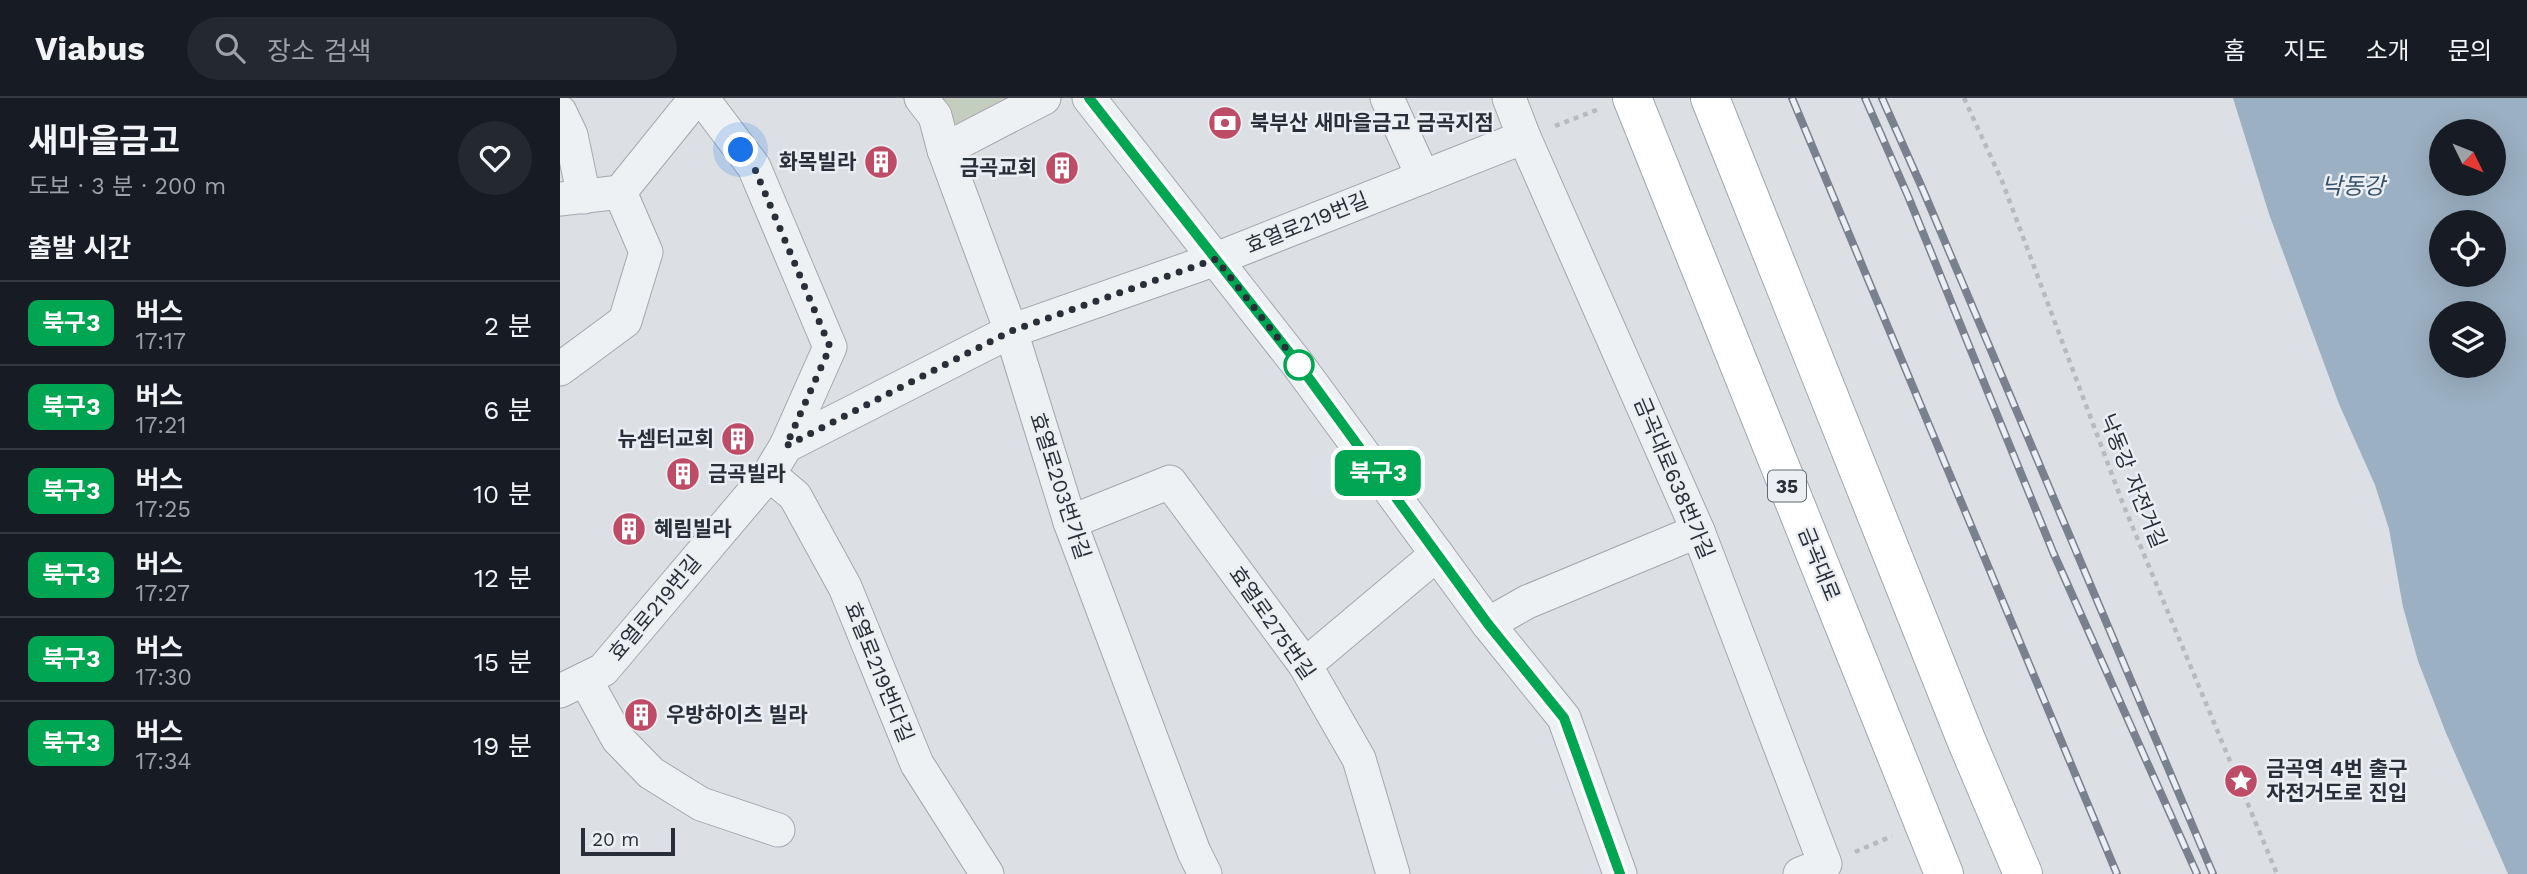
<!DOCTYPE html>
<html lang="ko">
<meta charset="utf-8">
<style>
body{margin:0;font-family:"Work Sans","Noto Sans KR",sans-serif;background:#242831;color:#f1f3f6;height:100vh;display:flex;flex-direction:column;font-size:26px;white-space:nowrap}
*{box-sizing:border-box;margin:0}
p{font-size:23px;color:#9ea1a6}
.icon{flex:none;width:38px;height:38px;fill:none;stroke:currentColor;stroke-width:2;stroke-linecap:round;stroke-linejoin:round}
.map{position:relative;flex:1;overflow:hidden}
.side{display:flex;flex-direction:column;background:#171b24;width:560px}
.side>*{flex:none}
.badge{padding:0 14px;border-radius:10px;font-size:24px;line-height:46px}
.needle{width:46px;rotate:133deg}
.tools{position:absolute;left:1869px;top:21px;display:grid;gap:14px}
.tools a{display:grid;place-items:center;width:77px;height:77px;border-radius:50%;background:#171b24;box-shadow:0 7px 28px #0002;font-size:35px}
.scale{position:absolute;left:21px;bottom:18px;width:94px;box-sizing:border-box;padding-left:7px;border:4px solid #282f39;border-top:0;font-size:19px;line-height:24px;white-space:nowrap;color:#282f39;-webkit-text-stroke:5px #ebeff3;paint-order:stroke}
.you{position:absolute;width:35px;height:35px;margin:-18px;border:5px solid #fff;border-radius:50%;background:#1a73e8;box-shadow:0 0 0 10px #1a73e833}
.map>.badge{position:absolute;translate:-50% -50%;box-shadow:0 0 0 4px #fff}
h2{padding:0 28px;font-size:26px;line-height:63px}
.round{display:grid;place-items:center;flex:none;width:74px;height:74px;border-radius:37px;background:#242831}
.headline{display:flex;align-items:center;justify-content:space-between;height:119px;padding:0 28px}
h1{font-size:33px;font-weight:700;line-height:52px}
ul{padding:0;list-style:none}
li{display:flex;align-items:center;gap:21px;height:84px;padding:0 28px;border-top:2px solid #363941}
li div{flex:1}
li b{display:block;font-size:26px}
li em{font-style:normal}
li .badge{min-width:77px;font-weight:700;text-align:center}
header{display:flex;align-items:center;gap:42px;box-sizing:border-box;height:98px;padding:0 35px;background:#171b24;border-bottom:2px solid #363941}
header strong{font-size:33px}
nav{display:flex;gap:38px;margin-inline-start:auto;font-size:24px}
.search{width:490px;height:63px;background:#242831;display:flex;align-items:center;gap:18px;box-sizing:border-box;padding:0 24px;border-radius:38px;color:#9ea1a6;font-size:26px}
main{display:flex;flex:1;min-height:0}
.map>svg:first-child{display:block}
</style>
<header>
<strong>Viabus</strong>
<div class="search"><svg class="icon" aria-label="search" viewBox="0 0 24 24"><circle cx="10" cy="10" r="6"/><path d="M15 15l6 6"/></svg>장소 검색</div>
<nav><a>홈</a><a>지도</a><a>소개</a><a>문의</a></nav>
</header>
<main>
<section class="side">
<div class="headline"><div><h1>새마을금고</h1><p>도보 · 3 분 · 200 m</p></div><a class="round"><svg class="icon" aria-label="heart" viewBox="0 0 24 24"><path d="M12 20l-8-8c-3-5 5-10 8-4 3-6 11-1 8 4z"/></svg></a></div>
<h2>출발 시간</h2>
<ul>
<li><span class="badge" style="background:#00a651;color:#fff">북구3</span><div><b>버스</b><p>17:17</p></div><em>2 분</em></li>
<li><span class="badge" style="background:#00a651;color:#fff">북구3</span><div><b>버스</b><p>17:21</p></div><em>6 분</em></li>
<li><span class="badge" style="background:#00a651;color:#fff">북구3</span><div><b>버스</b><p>17:25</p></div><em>10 분</em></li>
<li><span class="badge" style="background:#00a651;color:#fff">북구3</span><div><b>버스</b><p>17:27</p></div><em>12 분</em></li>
<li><span class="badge" style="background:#00a651;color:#fff">북구3</span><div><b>버스</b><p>17:30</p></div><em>15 분</em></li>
<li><span class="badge" style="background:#00a651;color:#fff">북구3</span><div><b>버스</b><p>17:34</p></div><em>19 분</em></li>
</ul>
</section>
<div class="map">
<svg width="1967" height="776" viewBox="0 0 1967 776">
<rect width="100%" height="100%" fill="#dce0e5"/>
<path fill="#c3cebe" d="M374,0H461L400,32Z"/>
<path fill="#9bb0c2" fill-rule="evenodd" d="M1673,0H1967V776H1948L1886,635L1858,563L1843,509L1829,431L1815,387L1779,306L1709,116ZM1881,33H1934V86H1881ZM1881,124H1934V177H1881ZM1881,215H1934V268H1881Z"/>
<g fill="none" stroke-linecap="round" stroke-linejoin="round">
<g stroke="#a2a7ae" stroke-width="35">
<g id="minor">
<path d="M142,0L194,69L270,249L226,348"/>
<path d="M361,0L375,18L384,52L451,233L510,424L634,754L645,776"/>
<path d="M529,0L739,268L928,526L1004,620L1060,776"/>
<path d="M827,0L863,79"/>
<path d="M949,0L964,39L1138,433L1265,766L1240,776"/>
<path d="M0,14L11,37L24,99"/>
<path d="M384,52L484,0"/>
<path d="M0,101L60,94L136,0"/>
<path d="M0,271L65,223L86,154L60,94"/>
<path d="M209,376L235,398L285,489L357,666L427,776"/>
<path d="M510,424L610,384L745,567L799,661L833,776"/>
<path d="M928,526L967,504L1138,433"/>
<path d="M745,567L877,456"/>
<path d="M25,581L58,641L91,675L141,706L218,732"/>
<path d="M0,593L43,572L209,376L226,348L451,233L656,161L964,39"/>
</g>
</g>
<g stroke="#9da6af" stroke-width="40">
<g id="major">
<path d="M1072,0L1384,776"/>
<path d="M1150,0L1407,644L1463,776"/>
</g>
</g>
<g stroke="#b7bbc0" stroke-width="4.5" stroke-dasharray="5 5" stroke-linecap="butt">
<path d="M1404,0L1442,83L1563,406L1717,776"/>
<path d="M995,28L1039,11"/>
<path d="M1295,754L1332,738"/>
</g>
<use href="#minor" stroke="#eef1f4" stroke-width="33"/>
<use href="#major" stroke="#fff" stroke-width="38"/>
<g stroke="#78818d" stroke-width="8">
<g id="rail">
<path d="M1232,0L1557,776"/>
<path d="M1305,0L1348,98L1493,454L1637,776"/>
<path d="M1322,0L1363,92L1653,776"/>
</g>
</g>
<use href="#rail" stroke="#ebeff3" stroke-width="5" stroke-dasharray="16" stroke-linecap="butt"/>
</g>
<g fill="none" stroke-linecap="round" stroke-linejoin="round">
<g stroke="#fff" stroke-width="16">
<path id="line" d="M529,0L740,268L928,526L1004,620L1060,776"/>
</g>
<use href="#line" stroke="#00a651" stroke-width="10"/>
<path stroke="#282f39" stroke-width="7" stroke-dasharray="0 12.6" d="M181,52L194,69L270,249L226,348L451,233L656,161L739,267"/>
</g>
<defs>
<g id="bank-disc" transform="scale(1.75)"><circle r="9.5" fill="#bf4c66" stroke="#ebeff3"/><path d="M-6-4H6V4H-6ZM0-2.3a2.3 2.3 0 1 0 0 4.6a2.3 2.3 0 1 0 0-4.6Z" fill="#fff"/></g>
<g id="building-disc" transform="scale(1.75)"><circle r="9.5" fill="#bf4c66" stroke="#ebeff3"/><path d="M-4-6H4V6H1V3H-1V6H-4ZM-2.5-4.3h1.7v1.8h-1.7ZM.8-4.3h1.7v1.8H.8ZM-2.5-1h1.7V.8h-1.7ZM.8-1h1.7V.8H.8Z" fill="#fff"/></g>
<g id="sight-disc" transform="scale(1.75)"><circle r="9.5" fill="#bf4c66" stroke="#ebeff3"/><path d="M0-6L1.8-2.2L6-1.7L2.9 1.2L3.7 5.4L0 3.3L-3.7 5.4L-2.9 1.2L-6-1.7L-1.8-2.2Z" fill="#fff"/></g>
</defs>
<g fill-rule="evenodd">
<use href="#bank-disc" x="665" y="25"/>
<use href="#building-disc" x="321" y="64"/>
<use href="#building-disc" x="502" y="70"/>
<use href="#building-disc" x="178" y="341"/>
<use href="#building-disc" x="123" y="376"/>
<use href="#building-disc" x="69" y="431"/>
<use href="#building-disc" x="81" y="617"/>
<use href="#sight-disc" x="1681" y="683"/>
</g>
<circle fill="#fff" stroke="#00a651" stroke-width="3.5" cx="739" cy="267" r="14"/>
<g text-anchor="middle" stroke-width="5" stroke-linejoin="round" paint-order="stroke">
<rect fill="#ebeff3" stroke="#626971" stroke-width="2" x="1208" y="372.5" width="38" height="31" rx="5"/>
<g font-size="19" font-weight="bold" fill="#282f39">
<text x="1227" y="395">35</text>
</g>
<g font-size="21" font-weight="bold" fill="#282f39" stroke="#ebeff3" text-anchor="start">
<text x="690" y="32">북부산 새마을금고 금곡지점</text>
<text x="296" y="71" text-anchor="end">화목빌라</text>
<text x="477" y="77" text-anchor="end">금곡교회</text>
<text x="154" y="348" text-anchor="end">뉴셈터교회</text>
<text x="148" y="383">금곡빌라</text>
<text x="94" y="438">혜림빌라</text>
<text x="106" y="624">우방하이츠 빌라</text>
<text x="1706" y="678">금곡역 4번 출구<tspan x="1706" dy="24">자전거도로 진입</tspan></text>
</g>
<g font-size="21" fill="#282f39" stroke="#ebeff3">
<text transform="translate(747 125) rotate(-22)" y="7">효열로219번길</text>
<text transform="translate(1114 380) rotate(67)" y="7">금곡대로638번가길</text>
<text transform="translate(1573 383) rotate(68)" y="7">낙동강 자전거길</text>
<text transform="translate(500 388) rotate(72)" y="7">효열로203번가길</text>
<text transform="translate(1259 466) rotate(68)" y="7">금곡대로</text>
<text transform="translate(95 510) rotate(-50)" y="7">효열로219번길</text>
<text transform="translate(712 525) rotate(55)" y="7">효열로275번길</text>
<text transform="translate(319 574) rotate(68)" y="7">효열로219번다길</text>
</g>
<g font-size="23" font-style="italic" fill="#365169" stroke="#ebeff3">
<text x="1793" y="96">낙동강</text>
</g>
</g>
</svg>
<div class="tools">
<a><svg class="needle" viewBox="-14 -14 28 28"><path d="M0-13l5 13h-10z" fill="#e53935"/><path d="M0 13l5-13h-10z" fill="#9ea1a6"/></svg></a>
<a><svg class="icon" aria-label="locate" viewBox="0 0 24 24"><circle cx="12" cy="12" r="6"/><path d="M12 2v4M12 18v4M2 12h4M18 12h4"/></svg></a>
<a><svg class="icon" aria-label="layers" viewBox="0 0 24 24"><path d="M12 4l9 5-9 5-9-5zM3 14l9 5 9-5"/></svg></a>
</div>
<div class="scale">20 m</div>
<div class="you" style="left:181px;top:52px"></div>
<b class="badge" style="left:818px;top:375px;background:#00a651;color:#fff">북구3</b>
</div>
</main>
